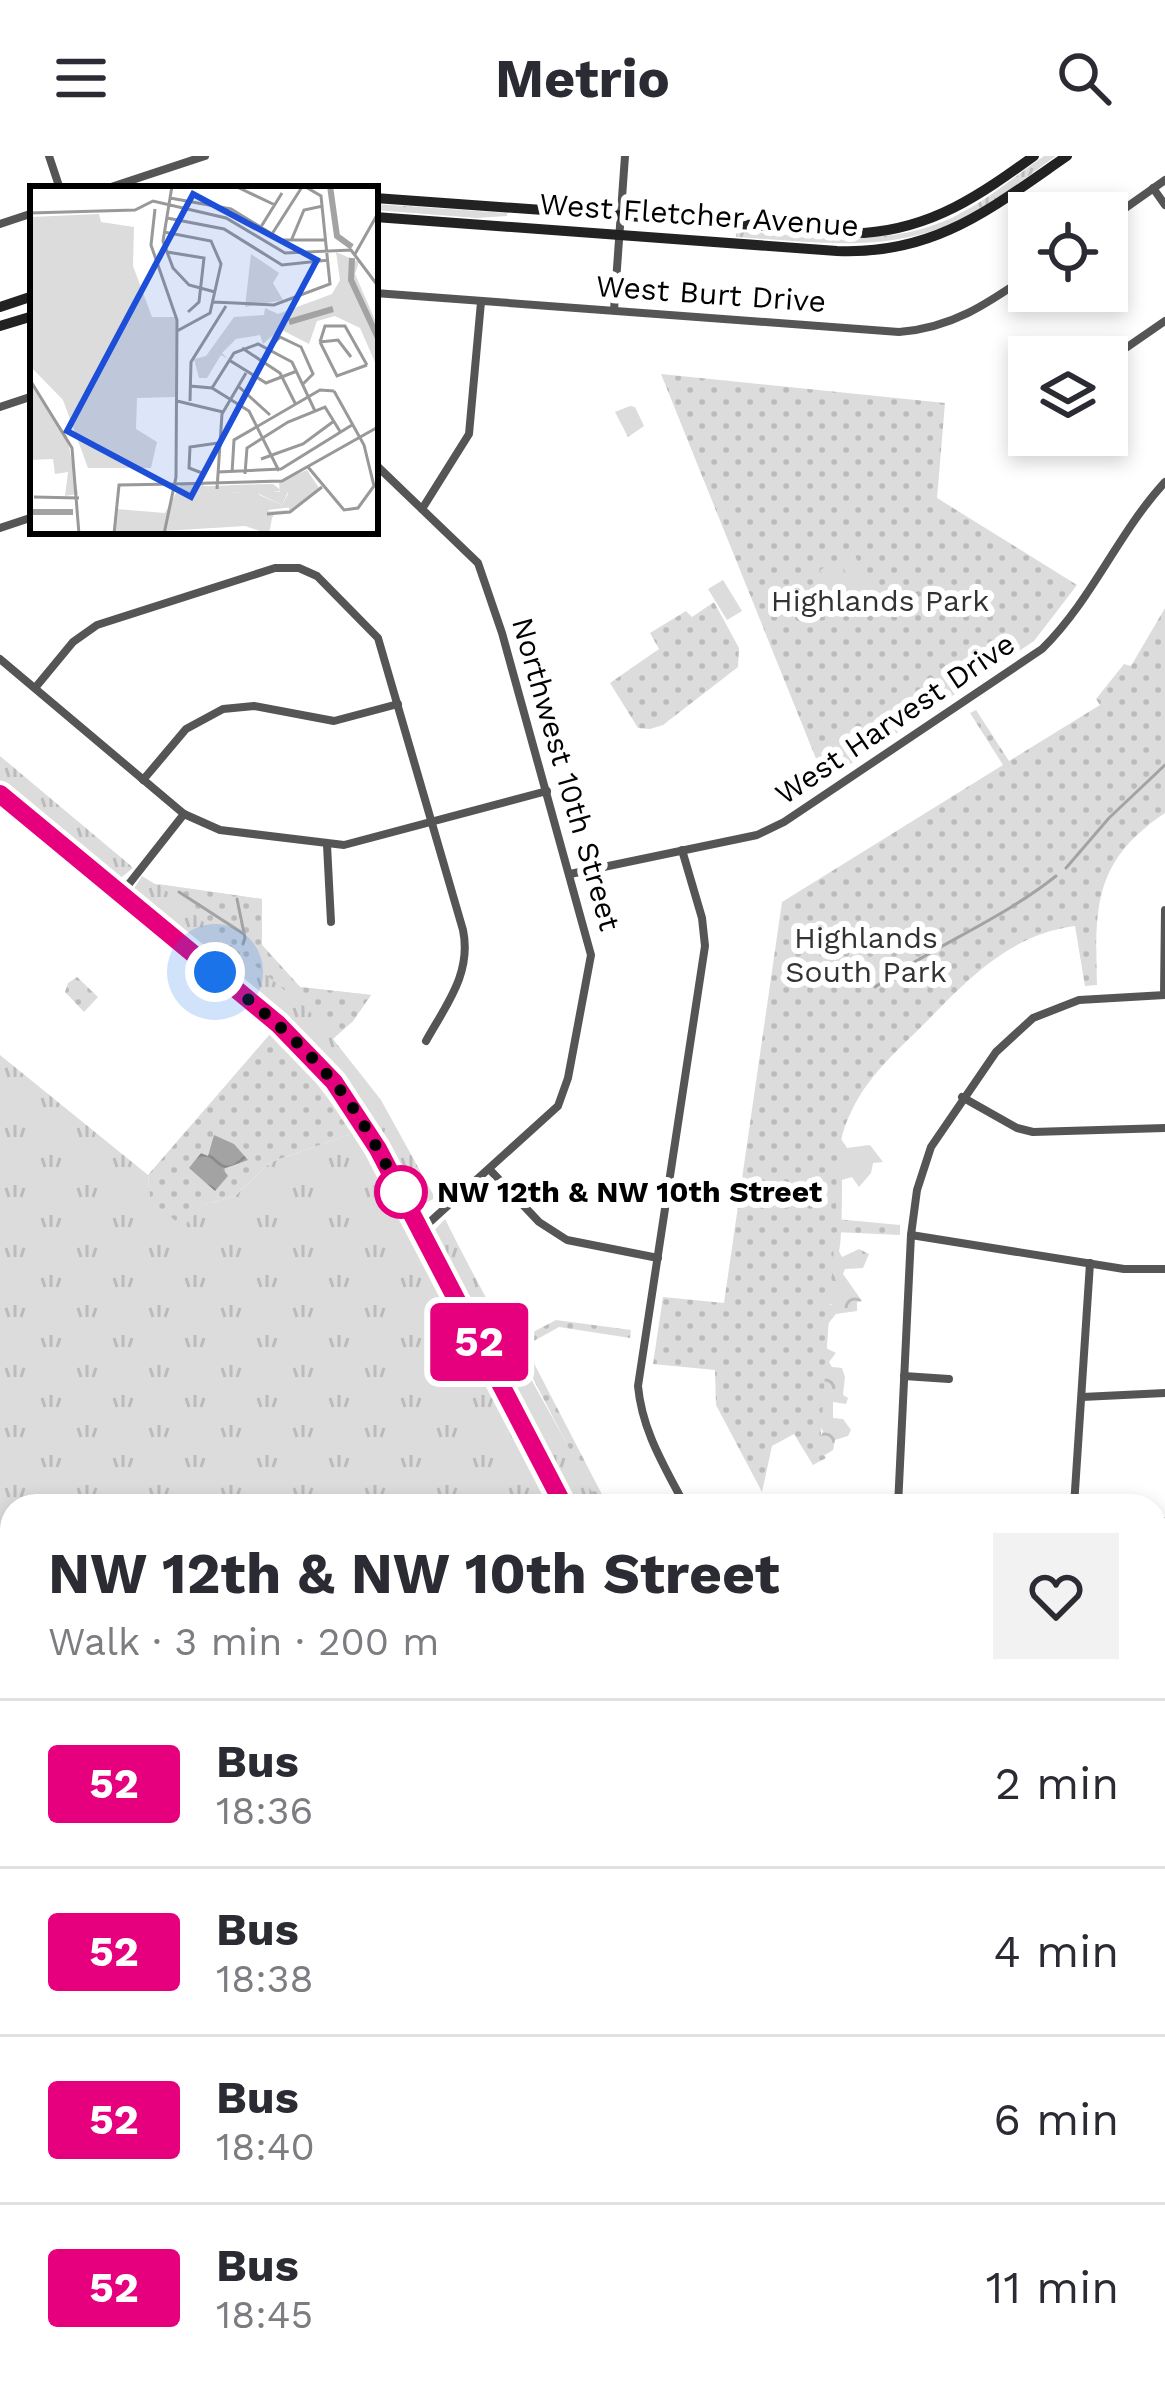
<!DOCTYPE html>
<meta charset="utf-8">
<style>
body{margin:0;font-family:"Work Sans",sans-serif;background:#f2f2f3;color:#2b2b33;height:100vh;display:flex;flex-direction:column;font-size:45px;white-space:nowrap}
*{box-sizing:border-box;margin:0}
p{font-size:39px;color:#7c7c81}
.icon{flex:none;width:66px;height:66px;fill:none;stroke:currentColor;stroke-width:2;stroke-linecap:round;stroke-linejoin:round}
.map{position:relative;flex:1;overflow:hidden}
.panel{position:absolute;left:0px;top:1338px;width:1167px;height:900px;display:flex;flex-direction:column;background:#fff;border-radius:36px 36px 0 0;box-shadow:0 6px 18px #0003}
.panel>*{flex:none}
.badge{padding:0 24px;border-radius:9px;font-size:42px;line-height:78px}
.controls{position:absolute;left:1008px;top:36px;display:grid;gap:24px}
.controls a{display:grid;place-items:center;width:120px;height:120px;border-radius:0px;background:#fff;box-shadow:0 6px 18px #0003;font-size:60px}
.you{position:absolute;width:60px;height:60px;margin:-30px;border:9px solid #fff;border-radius:50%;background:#1a73e8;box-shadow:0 0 0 18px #1a73e833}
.map>.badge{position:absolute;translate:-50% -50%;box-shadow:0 0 0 6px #fff}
.round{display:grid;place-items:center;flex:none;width:126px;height:126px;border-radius:0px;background:#f2f2f3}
.overview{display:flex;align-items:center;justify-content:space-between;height:204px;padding:0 48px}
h1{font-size:57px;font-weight:700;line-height:90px}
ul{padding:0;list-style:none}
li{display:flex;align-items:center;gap:36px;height:168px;padding:0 48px;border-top:3px solid #e1e1e2}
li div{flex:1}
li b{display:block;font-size:45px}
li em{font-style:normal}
li .badge{min-width:132px;font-weight:700;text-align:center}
header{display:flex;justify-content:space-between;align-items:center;height:156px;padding:0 48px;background:#fff;font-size:54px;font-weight:700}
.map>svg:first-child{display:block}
</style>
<header><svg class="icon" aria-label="menu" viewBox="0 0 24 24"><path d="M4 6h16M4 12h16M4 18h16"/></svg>Metrio<svg class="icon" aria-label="search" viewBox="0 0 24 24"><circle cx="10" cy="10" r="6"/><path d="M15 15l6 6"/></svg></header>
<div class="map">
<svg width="1165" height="2238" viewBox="0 0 1165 2238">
<defs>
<pattern id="grass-tufts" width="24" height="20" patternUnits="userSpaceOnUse" patternTransform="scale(3)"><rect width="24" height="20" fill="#dcdcdc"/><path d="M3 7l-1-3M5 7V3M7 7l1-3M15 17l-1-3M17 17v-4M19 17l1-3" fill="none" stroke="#bbb"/></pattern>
<pattern id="forest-crowns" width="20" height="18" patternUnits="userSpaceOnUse" patternTransform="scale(3)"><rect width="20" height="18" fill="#dcdcdc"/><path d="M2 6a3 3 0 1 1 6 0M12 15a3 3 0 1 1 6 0" fill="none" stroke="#bbb"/></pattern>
<pattern id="park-dots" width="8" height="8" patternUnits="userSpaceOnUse" patternTransform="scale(3)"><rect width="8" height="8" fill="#dcdcdc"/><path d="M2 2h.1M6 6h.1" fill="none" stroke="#bbb" stroke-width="1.8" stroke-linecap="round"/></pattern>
<pattern id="water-waves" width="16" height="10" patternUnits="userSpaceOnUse" patternTransform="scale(3)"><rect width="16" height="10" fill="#a3a3a3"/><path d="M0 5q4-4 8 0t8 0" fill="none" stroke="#8b8b8b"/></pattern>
</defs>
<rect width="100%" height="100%" fill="#fff"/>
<g fill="url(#grass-tufts)">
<path d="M1044,0H1056C1026,21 996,46 964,62C890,99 815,86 736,81V77L750,76C814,80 880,91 942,66C979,51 1011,23 1044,0Z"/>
<path d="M375,48L507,57V60L476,62L375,54Z"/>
<path d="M630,250L635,251L644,270L628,281L615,256Z"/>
<path d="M0,600L130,709L133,712L118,724L109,721L0,630Z"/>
<path d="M142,720L155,728L262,743V789L300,831L371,839L353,865L333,883L381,944L435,1042L416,1052C387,1000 361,948 321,903C269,843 199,795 138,745L133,734Z"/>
<path d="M0,899L148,1019L150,1044L204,1049L235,1040L271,1006L354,977L548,1350H12V2137L0,2129Z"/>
<path d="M445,1063C493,1160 550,1253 600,1350H571L433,1087L432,1077Z"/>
<path d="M1165,2191V2238H1072L1093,2226H1155V2196Z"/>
<path d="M124,2226H681L659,2238H136Z"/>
</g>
<path fill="url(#forest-crowns)" d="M868,854L875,864C869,882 872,907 867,921C857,943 846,957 841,983L847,992L870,989L883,1006L873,1007L871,1017L859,1031L852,1021L842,1024C842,1038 842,1085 839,1095L842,1101L859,1093L869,1098L863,1112L845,1113L843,1118L862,1145L857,1146V1155L836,1158L827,1169L820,1167L814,1155L817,1150L832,1149L815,1139L808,1127L801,1128L796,1138L798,1143L807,1141L808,1152L794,1161L803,1172L795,1182L800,1186L792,1195L800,1200L799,1209L803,1211L805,1202L815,1200L812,1194L820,1189L836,1197L829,1206L832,1211L842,1212L845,1221L843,1239L848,1242L846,1248L833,1246V1262L843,1263L851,1274L848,1280L835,1284L833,1294L825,1299L816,1293L823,1275L819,1268L785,1270L779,1255L773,1251L771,1241L777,1229L775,1212L766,1187L768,1178L754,1174L762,1149L755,1127L782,1124L789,1115L781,1105L761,1094L775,1064L779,1028L794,1022L807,998L814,961L802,944L805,939L816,935L841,907C841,883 842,861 868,854Z"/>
<g fill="url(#park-dots)">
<path d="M661,218L945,247L937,342L1077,429L1034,485L825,625Z"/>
<path d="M714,446L739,492L738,511L663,569L650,573L638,572L610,527L659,493L650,477L686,455L692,461Z"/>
<path d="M1165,452V657C1094,705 1095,749 1097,829L1085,830L1075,770C1013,778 972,819 930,862C901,892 871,915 852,954C834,988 837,1026 836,1063L900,1069V1079L835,1076L820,1291L826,1302L813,1309L794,1278L772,1290L762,1336L716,1249L715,1214L653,1208L663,1141L724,1147L782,746L1003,609L970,557L976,554L1009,605L1100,549L1096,543L1124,508L1131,510Z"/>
<path d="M158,728L262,743V789L300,831L371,839L353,865L334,881L307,853Z"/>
<path d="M77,821L98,841L84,856L65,836L68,827Z"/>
<path d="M270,878L305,912L354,977L271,1006L235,1040L204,1049L183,1071L150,1044L148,1019Z"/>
<path d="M556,1164L631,1174L630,1182L559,1171L525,1190L608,1350H599L514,1186Z"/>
</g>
<g fill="#dcdcdc">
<path d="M853,396L869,427L855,435L839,404Z"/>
<path d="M834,406L850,437L836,445L820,414Z"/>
<path d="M723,424L742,455L727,464L708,433Z"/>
</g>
<path fill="url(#water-waves)" d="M214,979L234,988L248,1004L223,1013L228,1020L215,1035L189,1012L201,997L208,1000Z"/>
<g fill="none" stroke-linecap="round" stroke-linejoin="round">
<g stroke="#a3a3a3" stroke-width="3">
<path d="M1066,712L1109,662L1165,609"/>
<path d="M179,736L244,778"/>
<path d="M237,743L245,782L243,788"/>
<path d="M875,831C933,790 1001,764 1056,720"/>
</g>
<g stroke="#555" stroke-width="8">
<path d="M49,0L60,33"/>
<path d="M1153,32L1165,49"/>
<path d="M105,33L205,0"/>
<path d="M1107,65L1165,24"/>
<path d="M0,68L33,57"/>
<path d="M375,137L899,176C952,172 987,148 1029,119"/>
<path d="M614,154L625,0"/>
<path d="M1107,205L1165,165"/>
<path d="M0,251L33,240"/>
<path d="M1015,286L1029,262"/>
<path d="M375,308L478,407L502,477L591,799L568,922L558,950L421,1074"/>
<path d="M422,353L469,278L481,146"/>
<path d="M0,372L33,361"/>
<path d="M0,503L184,658L220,674L344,689L547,635"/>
<path d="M35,532L73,486L97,469L275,412H299L317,420L378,482L463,774C472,817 446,849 426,885"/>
<path d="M143,624L186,573L223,553L254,550L334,565L398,548"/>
<path d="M327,689L331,766"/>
<path d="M682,694L702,762L705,790L638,1230C642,1275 665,1311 685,1350"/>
<path d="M570,718L757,679L784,666L1042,493C1092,444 1118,377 1165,326"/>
<path d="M121,738L184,658"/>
<path d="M1164,839L1165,754"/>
<path d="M962,941L1017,972L1033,976L1165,972"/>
<path d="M491,1015L539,1066L567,1084L658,1102"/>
<path d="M911,1079L1124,1113H1165"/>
<path d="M904,1220L949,1223"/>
<path d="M1082,1241L1165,1237"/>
<path d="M898,1350L911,1079L917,1034L931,991L996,896L1033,862L1079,844L1165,839"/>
<path d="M1074,1350L1090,1107"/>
<path d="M1155,1364L1165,1365"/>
<path d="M1155,1735L1165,1754"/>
<path d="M1155,1875L1165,1870"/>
<path d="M1155,2020L1158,2018"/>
<path d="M908,2238L933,2226"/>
</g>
<g stroke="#222" stroke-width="10">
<path d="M375,42L864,77C933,72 980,39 1034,0"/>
<path d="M375,61L837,95C935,99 990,53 1067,0"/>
<path d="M0,151L33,140"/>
<path d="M0,170L33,160"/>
<path d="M0,638L278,868L334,926L378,993L564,1350"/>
<path d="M1155,2120L1165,2115"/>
<path d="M1155,2142L1165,2137"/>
<path d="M1005,2226L1006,2238"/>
<path d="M1022,2226L1024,2238"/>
</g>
<g stroke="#000" stroke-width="8">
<g id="rail">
<path d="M0,2148L12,2157"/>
<path d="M95,2226L108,2238"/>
</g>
</g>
<use href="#rail" stroke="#fff" stroke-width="3" stroke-dasharray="9" stroke-linecap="butt"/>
</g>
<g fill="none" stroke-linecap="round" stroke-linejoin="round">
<g stroke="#fff" stroke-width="27">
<path id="line" d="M0,638L278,868L334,926L378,993L564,1350"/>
</g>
<use href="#line" stroke="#e6007e" stroke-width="18"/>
<path stroke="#000" stroke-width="12" stroke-dasharray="0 21.6" d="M215,816C256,850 298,883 332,924C361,958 380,998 401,1036"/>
</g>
<circle fill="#fff" stroke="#e6007e" stroke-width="6" cx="401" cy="1036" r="24"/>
<g text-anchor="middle" stroke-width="12" stroke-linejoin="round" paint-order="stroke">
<g font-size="30" fill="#000" stroke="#fff">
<text transform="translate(699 59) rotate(4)" y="10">West Fletcher Avenue</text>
<text transform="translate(711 138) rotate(4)" y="10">West Burt Drive</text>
<text transform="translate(895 563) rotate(-34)" y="10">West Harvest Drive</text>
<text transform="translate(566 618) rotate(74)" y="10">Northwest 10th Street</text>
</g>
<g font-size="30" fill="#333" stroke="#fff">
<text x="880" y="455">Highlands Park</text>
<text x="866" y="792">Highlands<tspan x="866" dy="34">South Park</tspan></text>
</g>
<g font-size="30" font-weight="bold" fill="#000" stroke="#fff" text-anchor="start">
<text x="437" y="1046">NW 12th &amp; NW 10th Street</text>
</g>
</g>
<g transform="translate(30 30)">
<rect width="348" height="348" fill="#fff"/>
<path d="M69,28L71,36L104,41L103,80L122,131H146L145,211L107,212L106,243L127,256L121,282H58L33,214L0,180V31ZM0,196L37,250L48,308L35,310L38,286L25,288L23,273L0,274ZM277,284L289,302L261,324L243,327L239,348L215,340L85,348L86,323L135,327L151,298H175L173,300L184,301L186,302L152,301L170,308L214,306L229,326L259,324L258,306L252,319L229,308L225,313L223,303L250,306L249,297L224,301H190L188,303L190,301L202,299L244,298Z" fill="#dcdcdc"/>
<path d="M243,298L252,305L225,307L252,319L259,306L263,321L238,324L244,330L237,335L138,332L218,320L214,306L173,309L152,301Z" fill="#dcdcdc"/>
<path d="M306,66L329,76L325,88L348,141V183L330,142L305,130L287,135L279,158L250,143L233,158L230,149L206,153L192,167L198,173L191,169L177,192H169L164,173L176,170L204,131L234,129L235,122L248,128L302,108L310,94ZM221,68L249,87L243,97L253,114L215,121Z" fill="#dcdcdc"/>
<path fill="none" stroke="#a3a3a3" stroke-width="6" d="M300,0L307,50L322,61M322,72L321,94L348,152M259,136L303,123M0,326H43"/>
<path fill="none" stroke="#999" stroke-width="3" d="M142,0L133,55L143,82L159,99L185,106M205,0L245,19M140,12L201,23L252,54H297M125,23L121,59L147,134L146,291L134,348M0,27L105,24L123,15L196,32L255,67L321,64L348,100M137,32L194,43L252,79L299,74M229,44L252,7M134,46L181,55L191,78L180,127L147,145M242,48L272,1M261,55L274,24L293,20M137,66L174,72L169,116L158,126M325,68L347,29M183,116L244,119L300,98L291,10L274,0M290,156L295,140H315L337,179M290,156L307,190L337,179M290,156L308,154L321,171M212,162L250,187L265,217M239,162L250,151L271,161L283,188L273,198M199,174L236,197L267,185M0,194L42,262L49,348M160,200L182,202L219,225L249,285M208,200L240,229M182,202L204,167L228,158L262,176L285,225M147,215L193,226M160,215L161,176L196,120M231,273L273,258L304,235M278,281L314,324L328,322L344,300L334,259L304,205M188,286L251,283L322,239M172,287L159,282L160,261L188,257M202,287L204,254L290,204L304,205M215,288L217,262L258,236L295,221L311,247M145,298L252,295L348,241M187,303L192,228L216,187M4,311L49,312M237,328L260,326L292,301M84,348L89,299L145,298"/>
<path fill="#1d4ed8" fill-opacity="0.15" stroke="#1d4ed8" stroke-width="6" d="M163,8L287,74L161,311L37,245Z"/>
<rect width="348" height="348" fill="none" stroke="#000" stroke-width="6"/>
</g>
</svg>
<div class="controls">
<a><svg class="icon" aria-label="locate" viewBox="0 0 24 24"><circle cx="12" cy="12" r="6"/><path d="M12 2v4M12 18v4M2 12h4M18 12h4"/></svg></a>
<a><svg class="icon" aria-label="layers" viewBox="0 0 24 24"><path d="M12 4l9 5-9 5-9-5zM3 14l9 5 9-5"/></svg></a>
</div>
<div class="you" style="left:215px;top:816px"></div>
<b class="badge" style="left:479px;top:1186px;background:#e6007e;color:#fff">52</b>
<section class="panel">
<div class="overview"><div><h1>NW 12th &amp; NW 10th Street</h1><p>Walk · 3 min · 200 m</p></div><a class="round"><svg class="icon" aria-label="heart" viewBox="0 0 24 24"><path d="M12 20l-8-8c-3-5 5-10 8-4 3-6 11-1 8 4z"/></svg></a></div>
<ul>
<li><span class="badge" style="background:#e6007e;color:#fff">52</span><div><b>Bus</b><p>18:36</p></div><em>2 min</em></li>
<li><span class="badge" style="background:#e6007e;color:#fff">52</span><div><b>Bus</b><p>18:38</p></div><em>4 min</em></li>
<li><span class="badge" style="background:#e6007e;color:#fff">52</span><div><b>Bus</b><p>18:40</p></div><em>6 min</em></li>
<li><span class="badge" style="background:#e6007e;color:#fff">52</span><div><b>Bus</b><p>18:45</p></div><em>11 min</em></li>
</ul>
</section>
</div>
